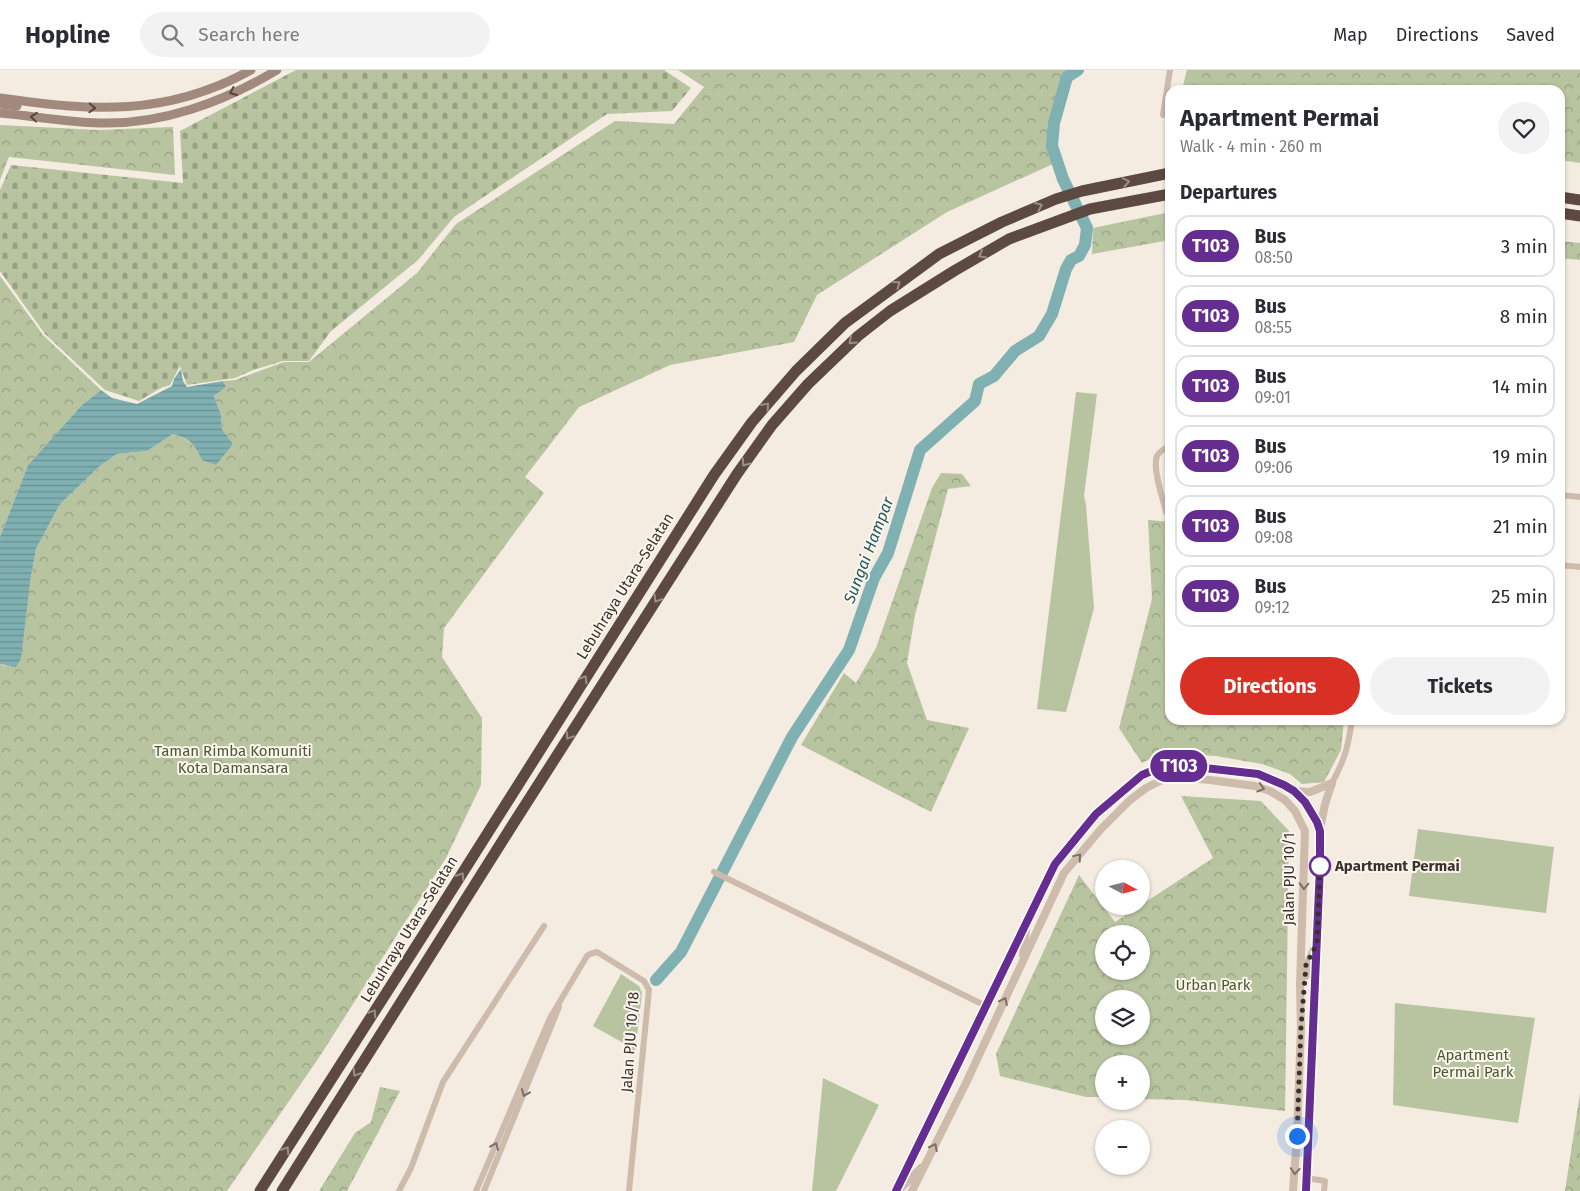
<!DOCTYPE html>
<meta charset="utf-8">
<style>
body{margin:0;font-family:"Fira Sans",sans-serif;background:#f2f2f3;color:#2b2b33;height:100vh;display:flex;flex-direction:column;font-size:19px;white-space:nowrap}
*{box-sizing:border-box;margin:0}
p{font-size:16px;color:#7c7c81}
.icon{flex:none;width:28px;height:28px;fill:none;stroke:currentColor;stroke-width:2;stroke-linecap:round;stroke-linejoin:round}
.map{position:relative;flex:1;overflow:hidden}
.drawer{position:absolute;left:1165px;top:15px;width:400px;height:640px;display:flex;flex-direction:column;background:#fff;border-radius:15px;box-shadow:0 1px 4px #0004}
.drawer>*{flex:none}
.badge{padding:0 10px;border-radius:16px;font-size:18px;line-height:32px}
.needle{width:32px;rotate:97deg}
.controls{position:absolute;left:1095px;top:790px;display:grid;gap:10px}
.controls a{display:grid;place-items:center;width:55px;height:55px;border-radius:50%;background:#fff;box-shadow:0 1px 4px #0004;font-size:25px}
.you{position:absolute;width:25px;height:25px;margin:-12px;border:4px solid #fff;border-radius:50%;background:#1a73e8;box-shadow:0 0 0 8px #1a73e833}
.map>.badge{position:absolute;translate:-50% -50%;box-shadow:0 0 0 2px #fff}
h2{padding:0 15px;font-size:19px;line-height:45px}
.round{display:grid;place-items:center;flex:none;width:52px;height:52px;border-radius:26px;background:#f2f2f3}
.headline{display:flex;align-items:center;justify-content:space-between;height:85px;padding:0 15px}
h1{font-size:24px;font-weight:700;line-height:38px}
.cta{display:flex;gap:10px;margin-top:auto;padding:10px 15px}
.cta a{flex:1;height:58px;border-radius:30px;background:#d93025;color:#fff;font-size:20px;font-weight:700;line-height:58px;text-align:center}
.cta a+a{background:#f2f2f3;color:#2b2b33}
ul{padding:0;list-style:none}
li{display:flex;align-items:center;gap:15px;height:62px;margin:0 10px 8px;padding:0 5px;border:2px solid #e1e1e2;border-radius:15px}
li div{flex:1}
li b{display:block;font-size:19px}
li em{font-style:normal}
li .badge{min-width:55px;font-weight:700;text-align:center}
header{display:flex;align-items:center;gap:30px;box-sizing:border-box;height:70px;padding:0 25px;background:#fff;border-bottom:1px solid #e1e1e2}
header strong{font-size:24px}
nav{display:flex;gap:28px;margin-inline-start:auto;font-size:18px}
.search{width:350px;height:45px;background:#f2f2f3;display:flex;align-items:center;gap:12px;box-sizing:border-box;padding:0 18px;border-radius:28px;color:#7c7c81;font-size:19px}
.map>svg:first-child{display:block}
</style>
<header>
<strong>Hopline</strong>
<div class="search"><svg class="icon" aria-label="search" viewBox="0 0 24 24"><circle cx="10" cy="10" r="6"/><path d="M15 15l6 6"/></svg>Search here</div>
<nav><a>Map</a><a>Directions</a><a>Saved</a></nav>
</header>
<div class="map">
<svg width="1580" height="1121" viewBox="0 0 1580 1121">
<defs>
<pattern id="forest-crowns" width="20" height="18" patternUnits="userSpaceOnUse" patternTransform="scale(1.25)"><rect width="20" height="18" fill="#b8c4a0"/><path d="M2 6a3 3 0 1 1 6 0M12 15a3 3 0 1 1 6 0" fill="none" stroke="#97a083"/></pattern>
<pattern id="cemetery-stones" width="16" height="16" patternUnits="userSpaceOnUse" patternTransform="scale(1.25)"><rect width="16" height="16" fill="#b8c4a0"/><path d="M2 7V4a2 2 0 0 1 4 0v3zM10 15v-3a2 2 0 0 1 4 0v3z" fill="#97a083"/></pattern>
<pattern id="water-rules" width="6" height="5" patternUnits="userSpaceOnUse" patternTransform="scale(1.25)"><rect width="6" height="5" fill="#7fb0b2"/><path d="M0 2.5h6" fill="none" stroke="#699091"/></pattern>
</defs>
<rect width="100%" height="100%" fill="#f4ebe1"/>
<g fill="#b8c4a0">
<path d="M1076,322L1097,324L1084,426L1086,435L1094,538L1066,642L1037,639Z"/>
<path d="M1418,759L1554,777L1546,843L1409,826Z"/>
<path d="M621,904L639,916L642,923L635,984L628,983L625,974L593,956Z"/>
<path d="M1395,933L1535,948L1518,1053L1393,1035Z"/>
<path d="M823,1008L879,1035L836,1121H812Z"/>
</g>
<g fill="url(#forest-crowns)" fill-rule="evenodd">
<path d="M678,0H1071L1064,6L1051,53L1048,76L1053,94L947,142L817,225L794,272L670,295L579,337L525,407L544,423L444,558L442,587L482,648L481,715L446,788L318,989L227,1121H0V594L6,596L30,512L36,479L60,434L101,395L117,384L147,381L173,364C191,370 194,374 202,390L224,384L233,374L222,359L221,345L214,326L226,317L223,311L235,310L284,292H309L417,203L456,154L615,51L674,54L704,17Z"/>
<path d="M1187,0H1580V93L1560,90V20H1182Z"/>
<path d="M0,55L98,60L173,57L175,105L9,87L0,110Z"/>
<path d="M1170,142V170L1092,184L1093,158Z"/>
<path d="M1560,171L1580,173V190L1560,188Z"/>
<path d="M0,206L43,265L101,320L82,335L28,395L0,467Z"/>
<path d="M941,403L962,404L971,416L948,419L915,545L907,593L927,650L969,658L931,742L801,675L844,603L856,613L876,578L932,418Z"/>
<path d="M1148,450L1170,452V650H1344L1341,680L1324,712L1302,714L1290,704L1262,694L1216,686L1161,683L1142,693L1119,658L1152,529Z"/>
<path d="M1181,726L1261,731L1289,761L1285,1041L1186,1030L1141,1029V994H1104V1027H1086L1000,1006L996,984L1079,805L1115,852L1213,788ZM1104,864H1141V901H1104ZM1104,929H1141V966H1104Z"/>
<path d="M380,1017L400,1021L347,1121H319L355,1063L371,1052Z"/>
<path d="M1580,1023V1121H1565Z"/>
</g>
<path fill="url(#cemetery-stones)" d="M296,0H664L691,18L672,41L607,44L454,147L418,190L331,261L309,291H283L253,300L235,308L187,315L180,296L170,315L161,318L139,331L105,320L45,264L0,201V120L11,95L183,113L180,61Z"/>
<path fill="url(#water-rules)" d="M181,299L183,311L187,317L223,311L226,317L214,326L221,345L222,359L233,374L216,395L202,390C194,374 191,369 173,364L147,381L117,384L101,395L60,434L36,479L30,512L21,589L16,597L0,594V467L28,395L82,335L101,320L112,328L137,334L172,316L174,309Z"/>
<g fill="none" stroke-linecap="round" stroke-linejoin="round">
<path stroke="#7fb0b2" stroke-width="12" d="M656,910L681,882L792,667L849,580L874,508L888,483L920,380L975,331L979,314L994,306L1015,281L1039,266L1052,244L1066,199L1071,190L1079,186L1085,175L1087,158L1063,109L1052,76L1054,53L1067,7L1078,0"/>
<g stroke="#cdbbac" stroke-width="6">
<path d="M1163,45L1170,0"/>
<path d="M1170,376C1165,378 1160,381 1157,386C1152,398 1163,429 1166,442L1170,446"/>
<path d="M1560,425L1580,427"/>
<path d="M1560,495L1580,497"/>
<path d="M1332,713C1345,689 1348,677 1352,650"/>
<path d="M714,802L986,936"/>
<path d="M1307,1108L1325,1111L1324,1121"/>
<path d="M399,1121L411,1098L443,1012L544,856"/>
<path d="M476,1121L550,948L587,886L590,884L597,882L644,911L649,920L629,1121"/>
<path d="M484,1121L559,937"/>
</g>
<g stroke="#cdbbac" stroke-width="8">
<path d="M1295,721L1310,722L1332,713"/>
<path d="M1320,759L1325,734L1332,713"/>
<path d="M1023,885L1026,859"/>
<path d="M1306,906L1307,895L1316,875"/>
<path d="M899,1120L921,1098"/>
<path d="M896,1121L1055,794L1096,744L1142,705L1161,697L1187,696L1258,704L1284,715L1295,721L1305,732L1317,751L1320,761V796L1306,1121"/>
<path d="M912,1121L966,1013L1064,803L1101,759L1130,730L1146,718L1164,709L1174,707L1210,710L1255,716L1270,721L1285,730L1295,741L1305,761L1300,914L1301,957L1297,1066L1293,1121"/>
</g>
<g stroke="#a18a7d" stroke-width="9">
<path d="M0,28C92,41 166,47 251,0"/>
<path d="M0,34L17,36"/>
<path d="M0,43C33,46 66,52 99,53C161,55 224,32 277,0"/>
</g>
<g stroke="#5c4a42" stroke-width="11">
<path d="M1560,127L1580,130"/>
<path d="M1560,143L1580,146"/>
<path d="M260,1121L429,856L714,405L752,352L796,301L845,253L939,184L1002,152L1056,129L1082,121L1170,103"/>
<path d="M282,1121L515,751L737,404L772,355L808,314L858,266L890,241L954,201L1009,169L1090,139L1170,124"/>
</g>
</g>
<defs><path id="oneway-chevron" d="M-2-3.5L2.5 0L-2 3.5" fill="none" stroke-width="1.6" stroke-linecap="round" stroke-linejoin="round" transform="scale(1.25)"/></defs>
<g stroke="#544640">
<use href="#oneway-chevron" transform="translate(233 22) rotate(155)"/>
<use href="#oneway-chevron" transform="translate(92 38) rotate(2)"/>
<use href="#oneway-chevron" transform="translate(34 47) rotate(-174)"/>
</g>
<g stroke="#9c8e87">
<use href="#oneway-chevron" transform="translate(1126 112) rotate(-11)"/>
<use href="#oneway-chevron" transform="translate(1039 136) rotate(-23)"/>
<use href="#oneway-chevron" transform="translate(982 185) rotate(150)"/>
<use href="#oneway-chevron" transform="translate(897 214) rotate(-36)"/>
<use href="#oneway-chevron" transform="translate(852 271) rotate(137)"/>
<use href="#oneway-chevron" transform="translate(766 336) rotate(-49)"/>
<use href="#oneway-chevron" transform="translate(745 393) rotate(125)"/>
<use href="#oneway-chevron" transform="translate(657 529) rotate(122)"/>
<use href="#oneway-chevron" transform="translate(584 609) rotate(-58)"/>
<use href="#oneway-chevron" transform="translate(569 666) rotate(123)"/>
<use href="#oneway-chevron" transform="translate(461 806) rotate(-58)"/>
<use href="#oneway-chevron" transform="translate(373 943) rotate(-57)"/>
<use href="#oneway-chevron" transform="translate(356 1003) rotate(122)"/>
<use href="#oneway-chevron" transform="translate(286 1080) rotate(-57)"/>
</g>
<g stroke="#7d6f65">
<use href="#oneway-chevron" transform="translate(1261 718) rotate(16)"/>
<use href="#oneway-chevron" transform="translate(1078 787) rotate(-50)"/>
<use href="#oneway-chevron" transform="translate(1304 816) rotate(92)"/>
<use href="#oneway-chevron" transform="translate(1004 931) rotate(-65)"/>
<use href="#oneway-chevron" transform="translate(525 1023) rotate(112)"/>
<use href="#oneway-chevron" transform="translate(495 1076) rotate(-67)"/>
<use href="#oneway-chevron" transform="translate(934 1077) rotate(-63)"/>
<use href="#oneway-chevron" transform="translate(1295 1101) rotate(94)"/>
</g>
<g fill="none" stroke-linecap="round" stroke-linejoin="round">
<g stroke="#fff" stroke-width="11">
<path id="line" d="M896,1121L1055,794L1096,744L1142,705L1161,697L1187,696L1258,704L1284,715L1294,721L1305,732L1317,752L1320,761V796L1306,1121"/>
</g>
<use href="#line" stroke="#662d91" stroke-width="8"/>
<path stroke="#3b302b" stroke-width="5" stroke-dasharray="0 9" d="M1297,1066L1301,957L1306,895L1317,873L1320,796"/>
</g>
<circle fill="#fff" stroke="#662d91" stroke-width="2.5" cx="1320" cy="796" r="10"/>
<g text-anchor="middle" stroke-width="4" stroke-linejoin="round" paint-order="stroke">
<g font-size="15" fill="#3b302b" stroke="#fbf5ee">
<text transform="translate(625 516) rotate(-58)" y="5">Lebuhraya Utara–Selatan</text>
<text transform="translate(1289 809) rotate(-90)" y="5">Jalan PJU 10/1</text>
<text transform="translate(409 859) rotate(-58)" y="5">Lebuhraya Utara–Selatan</text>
<text transform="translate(630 972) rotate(-86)" y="5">Jalan PJU 10/18</text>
</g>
<g font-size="15" fill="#4a5a2e" stroke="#fbf5ee">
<text x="233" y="686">Taman Rimba Komuniti<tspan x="233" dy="17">Kota Damansara</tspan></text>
<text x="1213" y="920">Urban Park</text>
<text x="1473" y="990">Apartment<tspan x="1473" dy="17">Permai Park</tspan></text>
</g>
<g font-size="15" font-weight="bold" fill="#3b302b" stroke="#fbf5ee" text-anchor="start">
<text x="1335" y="801">Apartment Permai</text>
</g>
<g font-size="16" font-style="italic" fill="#1f5a5e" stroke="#fbf5ee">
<text transform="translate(868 480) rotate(-69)" y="6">Sungai Hampar</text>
</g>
</g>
</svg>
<div class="controls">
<a><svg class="needle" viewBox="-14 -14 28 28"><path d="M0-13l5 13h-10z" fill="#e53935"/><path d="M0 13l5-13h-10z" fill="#7c7c81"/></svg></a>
<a><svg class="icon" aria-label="locate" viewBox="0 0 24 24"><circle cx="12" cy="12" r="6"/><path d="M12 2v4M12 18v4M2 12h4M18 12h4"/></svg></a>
<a><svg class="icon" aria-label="layers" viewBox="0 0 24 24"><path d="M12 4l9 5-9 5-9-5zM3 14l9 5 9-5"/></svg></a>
<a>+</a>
<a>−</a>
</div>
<div class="you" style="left:1297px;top:1066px"></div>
<b class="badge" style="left:1179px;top:696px;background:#662d91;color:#fff">T103</b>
<section class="drawer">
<div class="headline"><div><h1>Apartment Permai</h1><p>Walk · 4 min · 260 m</p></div><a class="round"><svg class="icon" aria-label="heart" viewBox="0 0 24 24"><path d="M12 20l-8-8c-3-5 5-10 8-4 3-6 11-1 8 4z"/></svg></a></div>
<h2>Departures</h2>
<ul>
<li><span class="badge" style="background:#662d91;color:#fff">T103</span><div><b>Bus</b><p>08:50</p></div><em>3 min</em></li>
<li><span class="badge" style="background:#662d91;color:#fff">T103</span><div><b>Bus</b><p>08:55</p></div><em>8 min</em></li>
<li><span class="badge" style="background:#662d91;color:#fff">T103</span><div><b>Bus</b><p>09:01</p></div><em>14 min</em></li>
<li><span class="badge" style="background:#662d91;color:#fff">T103</span><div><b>Bus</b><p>09:06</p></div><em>19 min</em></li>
<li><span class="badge" style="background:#662d91;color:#fff">T103</span><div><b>Bus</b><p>09:08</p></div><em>21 min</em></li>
<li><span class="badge" style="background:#662d91;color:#fff">T103</span><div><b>Bus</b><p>09:12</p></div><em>25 min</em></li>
</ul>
<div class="cta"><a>Directions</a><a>Tickets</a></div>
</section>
</div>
